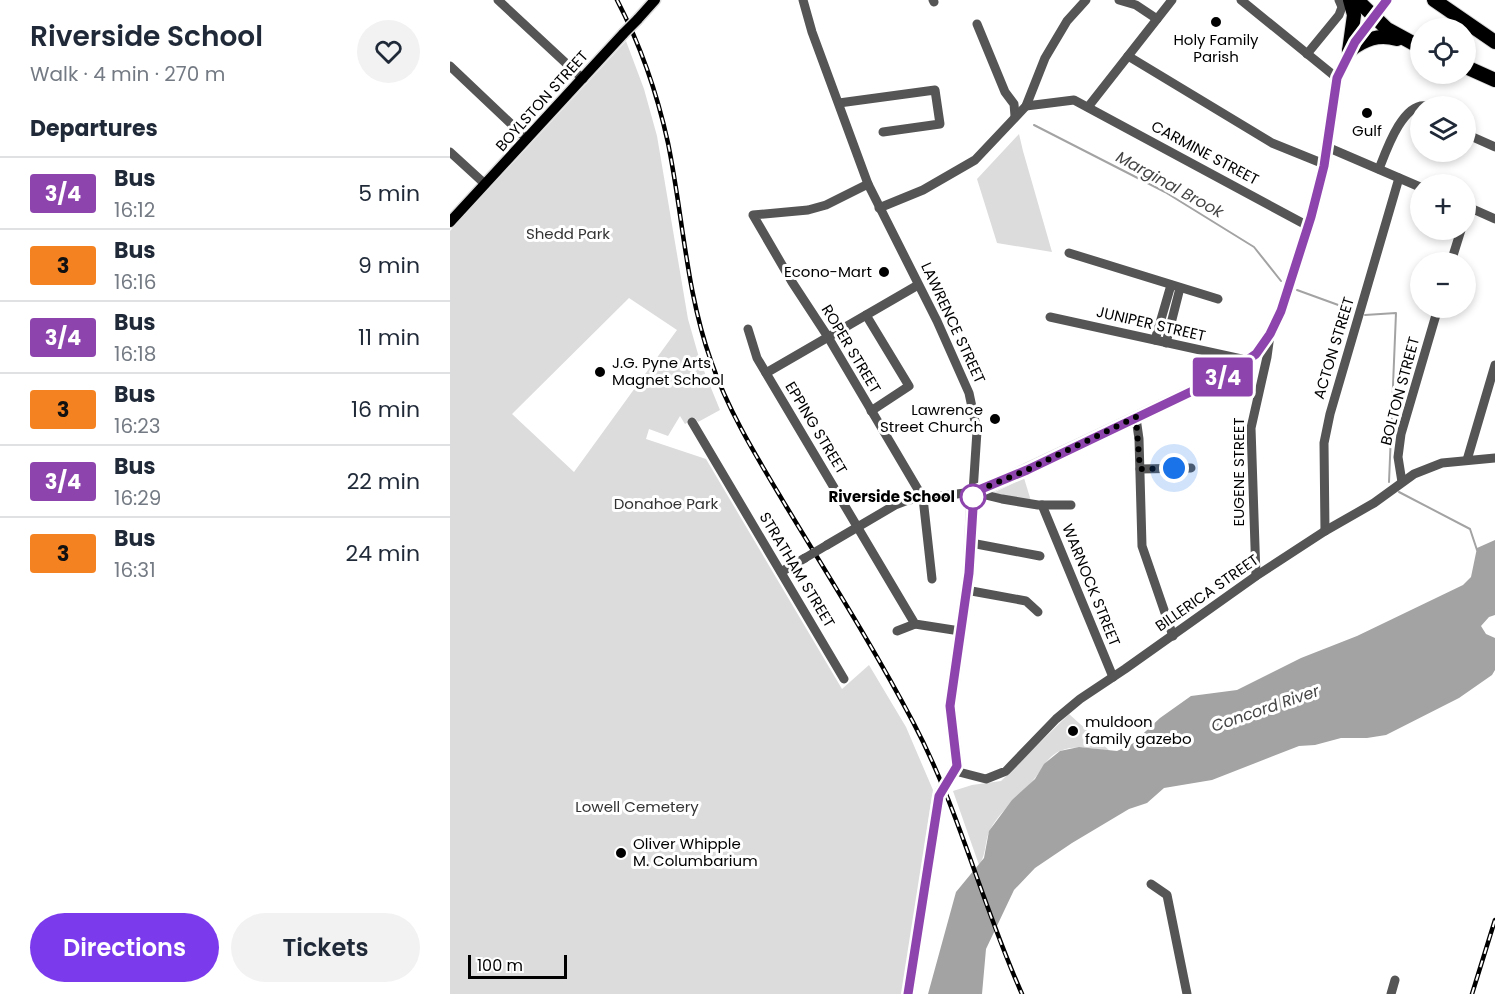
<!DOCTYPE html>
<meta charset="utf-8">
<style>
body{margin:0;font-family:Poppins,sans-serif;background:#f2f2f3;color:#1f2937;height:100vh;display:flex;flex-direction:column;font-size:22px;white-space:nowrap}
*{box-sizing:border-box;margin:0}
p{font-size:20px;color:#747a83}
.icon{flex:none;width:33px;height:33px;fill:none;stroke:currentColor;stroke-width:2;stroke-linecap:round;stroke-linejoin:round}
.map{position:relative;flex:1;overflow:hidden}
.drawer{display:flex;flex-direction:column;background:#fff;width:450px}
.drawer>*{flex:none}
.badge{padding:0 12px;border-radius:4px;font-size:21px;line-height:39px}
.controls{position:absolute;left:960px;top:18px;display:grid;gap:12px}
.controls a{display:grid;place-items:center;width:66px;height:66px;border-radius:50%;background:#fff;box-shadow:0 3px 9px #0003;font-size:30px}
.scale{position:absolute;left:18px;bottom:15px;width:99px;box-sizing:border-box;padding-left:6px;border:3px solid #000;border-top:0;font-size:16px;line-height:21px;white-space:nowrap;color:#000;-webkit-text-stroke:4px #fff;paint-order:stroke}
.you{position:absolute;width:30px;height:30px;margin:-15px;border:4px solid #fff;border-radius:50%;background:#1a73e8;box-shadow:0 0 0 9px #1a73e833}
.map>.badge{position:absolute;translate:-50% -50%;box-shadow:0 0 0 3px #fff}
h2{padding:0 30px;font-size:22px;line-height:54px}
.round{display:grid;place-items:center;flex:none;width:63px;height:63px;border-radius:32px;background:#f2f2f3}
.summary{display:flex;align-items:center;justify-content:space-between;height:102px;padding:0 30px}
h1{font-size:28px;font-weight:600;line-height:45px}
.cta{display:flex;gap:12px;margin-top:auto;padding:12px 30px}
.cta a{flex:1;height:69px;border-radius:36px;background:#7c3aed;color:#fff;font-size:24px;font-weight:600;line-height:69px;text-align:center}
.cta a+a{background:#f2f2f3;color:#1f2937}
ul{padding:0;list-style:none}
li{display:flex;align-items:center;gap:18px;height:72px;padding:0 30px;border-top:2px solid #e0e1e3}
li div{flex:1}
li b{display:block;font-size:22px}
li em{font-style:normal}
li .badge{min-width:66px;font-weight:700;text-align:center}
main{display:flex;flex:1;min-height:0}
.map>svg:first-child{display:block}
</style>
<main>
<section class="drawer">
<div class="summary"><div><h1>Riverside School</h1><p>Walk · 4 min · 270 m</p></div><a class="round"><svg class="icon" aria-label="heart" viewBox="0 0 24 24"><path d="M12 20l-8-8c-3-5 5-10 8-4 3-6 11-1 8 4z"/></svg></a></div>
<h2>Departures</h2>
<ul>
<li><span class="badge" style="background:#8e44ad;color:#fff">3/4</span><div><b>Bus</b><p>16:12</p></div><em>5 min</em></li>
<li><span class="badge" style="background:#f58220;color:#111">3</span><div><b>Bus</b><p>16:16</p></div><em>9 min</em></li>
<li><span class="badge" style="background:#8e44ad;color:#fff">3/4</span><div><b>Bus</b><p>16:18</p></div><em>11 min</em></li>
<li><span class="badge" style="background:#f58220;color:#111">3</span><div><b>Bus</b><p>16:23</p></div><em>16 min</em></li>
<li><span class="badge" style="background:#8e44ad;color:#fff">3/4</span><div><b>Bus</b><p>16:29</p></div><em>22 min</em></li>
<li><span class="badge" style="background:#f58220;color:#111">3</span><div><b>Bus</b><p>16:31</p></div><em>24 min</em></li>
</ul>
<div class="cta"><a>Directions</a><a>Tickets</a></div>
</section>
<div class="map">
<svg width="1045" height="994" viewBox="0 0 1045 994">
<rect width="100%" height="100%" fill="#fff"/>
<g fill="#dcdcdc" fill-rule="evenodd">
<path d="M176,41L194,89L207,136L238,319L250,361L270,410L248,422L245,418L235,424L230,416L218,436L199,429L196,439L256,459L392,689L419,665L456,727L483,790L452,994H0V231ZM179,298L227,330L124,472L62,414Z"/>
<path d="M569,134L573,151L602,252L547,243L527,179Z"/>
<path d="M574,478L581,501L543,493Z"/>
<path d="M619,714L660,751C645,749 624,744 610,751C598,756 593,768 585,778C571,796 551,809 540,830C534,842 537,854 529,865L503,791L522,785L551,781Z"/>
</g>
<path fill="#a3a3a3" d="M1045,540V615L1039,617L1031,626L1036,634L1045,638V670L1042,675L1009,698L936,735L917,738H891L865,745L849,746L762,780L714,788L697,803L679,809L622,843L585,868L564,890L536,949L532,994H478L506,892L534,858L539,831L562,800L585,779L594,764L610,751L629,747L667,751L682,744L710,718L741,696L787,690L851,658L907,636L1013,585L1021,577L1027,548Z"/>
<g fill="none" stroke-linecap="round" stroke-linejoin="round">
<g stroke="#a3a3a3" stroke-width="2">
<path d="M584,125L715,192L804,247L831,281"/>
<path d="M847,290L902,310"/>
<path d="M915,315L946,313L939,482"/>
<path d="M949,492L1020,529L1027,550"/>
</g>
<g stroke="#dbdbdb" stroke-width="13">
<g id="major">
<path d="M187,20L205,0"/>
<path d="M0,222L174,33"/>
<path d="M458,994L488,801L491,792L507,766L500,706L519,573L523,492L539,487L753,386L776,375L806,354L820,334L831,311L861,217L874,166L887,78L905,41L937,0"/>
</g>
</g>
<g stroke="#dbdbdb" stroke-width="16">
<g id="highway">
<path d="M907,0L937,29L970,47"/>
<path d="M984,0L1045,42"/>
<path d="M899,51C915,39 928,34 947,39"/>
<path d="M899,51L904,15L900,0"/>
<path d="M1016,67L1045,80"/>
</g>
</g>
<g stroke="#555" stroke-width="9">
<path d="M48,0L133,79"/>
<path d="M353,0L362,32L418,184L487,321L519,393L527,431L523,492"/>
<path d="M483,0L484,2"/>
<path d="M669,0L686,5L707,19"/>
<path d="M791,0L887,78"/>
<path d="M527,24L555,92L564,104L565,116"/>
<path d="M857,54L889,15L892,7L889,0"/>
<path d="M678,56L822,143L874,164"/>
<path d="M0,66L77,139"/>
<path d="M389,103L485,90L490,124L433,132"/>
<path d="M576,106L624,100L858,226"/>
<path d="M638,107L722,0"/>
<path d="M1016,134L1045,147"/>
<path d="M877,147L970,187"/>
<path d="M0,152L35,184"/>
<path d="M929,169C936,151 953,101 977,106"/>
<path d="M418,184L376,205L358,210L303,215L342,282L378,337L473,498L482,579"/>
<path d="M1016,206L1045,219"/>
<path d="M429,208L473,190L525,160L576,106L595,58L617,21L636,0"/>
<path d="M619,253L768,299"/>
<path d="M1001,262L1011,230"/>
<path d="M416,315L459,386L421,411"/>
<path d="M600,317L796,360"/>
<path d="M298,329L307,358L465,624L510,631"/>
<path d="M705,340L721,285"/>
<path d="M716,343L730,288"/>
<path d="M316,373L468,285"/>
<path d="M686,418L689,439L692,546L723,636"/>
<path d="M242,422L394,679"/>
<path d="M1017,460L1045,365"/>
<path d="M690,469L741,468"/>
<path d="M952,482L948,457L951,434L988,308"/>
<path d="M592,505L663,677"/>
<path d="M875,531L874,443L880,414L949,178"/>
<path d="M521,543L590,556"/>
<path d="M377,545L445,505L458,500L523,492L552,499L588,505H621"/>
<path d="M331,572L355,558"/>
<path d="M806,576L801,428L817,357L820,335"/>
<path d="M516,590L576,601L588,612"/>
<path d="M447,631L465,624"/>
<path d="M505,771L536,779L556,771L606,719L630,699L675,669L806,576L875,531L924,503L964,474L992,463L1045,458"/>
<path d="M701,884L717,895L737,994"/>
<path d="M941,994L945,980"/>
</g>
<use href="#major" stroke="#000" stroke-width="10"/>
<use href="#highway" stroke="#000" stroke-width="14"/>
<g stroke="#000" stroke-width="4.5">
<g id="rail">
<path d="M167,0C191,46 207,93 218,143C233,216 236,291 261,361C279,413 308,459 336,506C379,577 424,648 463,722C509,809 532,905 572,994"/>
<path d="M1022,994L1045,920"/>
</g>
</g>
<use href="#rail" stroke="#fff" stroke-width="2" stroke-dasharray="7" stroke-linecap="butt"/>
<g stroke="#dbdbdb" stroke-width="13" stroke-linecap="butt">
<path id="major-bridge" d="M174,33L187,20"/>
</g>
<path stroke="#555" stroke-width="9" d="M355,558L377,545"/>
<use href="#major-bridge" stroke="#000" stroke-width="10"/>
</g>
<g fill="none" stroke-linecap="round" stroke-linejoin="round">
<g stroke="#fff" stroke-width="14">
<path id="line" d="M458,994L489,796L507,766L500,706L519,573L524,492L577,470L753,386L776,375L806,354L820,334L831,311L861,217L874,166L887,78L905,42L937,0"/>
</g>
<use href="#line" stroke="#8e44ad" stroke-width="9"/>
<path stroke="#000" stroke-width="6" stroke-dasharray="0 10.8" d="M523,497L524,492L577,470L686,417L690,469L724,468"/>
</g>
<g fill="#000" stroke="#fff" stroke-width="2">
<circle cx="766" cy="22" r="6"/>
<circle cx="917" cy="113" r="6"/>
<circle cx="434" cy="272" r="6"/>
<circle cx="150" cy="372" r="6"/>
<circle cx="545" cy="419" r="6"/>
<circle cx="623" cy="731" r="6"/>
<circle cx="171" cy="853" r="6"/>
</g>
<circle fill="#fff" stroke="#8e44ad" stroke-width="3" cx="523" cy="497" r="12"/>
<g text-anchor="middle" stroke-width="6" stroke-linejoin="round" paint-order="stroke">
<g font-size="15" fill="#000" stroke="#fff" text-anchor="start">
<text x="766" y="45" text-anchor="middle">Holy Family<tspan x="766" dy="17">Parish</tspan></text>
<text x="917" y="136" text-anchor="middle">Gulf</text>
<text x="422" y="277" text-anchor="end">Econo-Mart</text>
<text x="162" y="368">J.G. Pyne Arts<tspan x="162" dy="17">Magnet School</tspan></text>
<text x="533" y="415" text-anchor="end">Lawrence<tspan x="533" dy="17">Street Church</tspan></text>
<text x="635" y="727">muldoon<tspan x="635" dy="17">family gazebo</tspan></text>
<text x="183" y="849">Oliver Whipple<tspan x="183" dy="17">M. Columbarium</tspan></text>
</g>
<g font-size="15" fill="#000" stroke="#fff">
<text transform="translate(92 101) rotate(-48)" y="5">BOYLSTON STREET</text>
<text transform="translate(755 153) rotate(28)" y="5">CARMINE STREET</text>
<text transform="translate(503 323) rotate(65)" y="5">LAWRENCE STREET</text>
<text transform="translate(701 324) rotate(13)" y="5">JUNIPER STREET</text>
<text transform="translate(884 348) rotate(-73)" y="5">ACTON STREET</text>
<text transform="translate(401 349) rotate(59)" y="5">ROPER STREET</text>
<text transform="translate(950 391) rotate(-75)" y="5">BOLTON STREET</text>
<text transform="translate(366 428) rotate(59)" y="5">EPPING STREET</text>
<text transform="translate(789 472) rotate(-90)" y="5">EUGENE STREET</text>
<text transform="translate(347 570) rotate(59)" y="5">STRATHAM STREET</text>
<text transform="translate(641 585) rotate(68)" y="5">WARNOCK STREET</text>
<text transform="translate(757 593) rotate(-35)" y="5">BILLERICA STREET</text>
</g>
<g font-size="15" fill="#333" stroke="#fff">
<text x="118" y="239">Shedd Park</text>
<text x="216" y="509">Donahoe Park</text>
<text x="187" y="812">Lowell Cemetery</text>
</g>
<g font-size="15" font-weight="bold" fill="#000" stroke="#fff" text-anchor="end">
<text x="505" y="502">Riverside School</text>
</g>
<g font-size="16" font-style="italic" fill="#444" stroke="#fff">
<text transform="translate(720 184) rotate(29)" y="6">Marginal Brook</text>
<text transform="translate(815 708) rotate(-19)" y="6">Concord River</text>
</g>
</g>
</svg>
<div class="controls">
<a><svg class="icon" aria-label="locate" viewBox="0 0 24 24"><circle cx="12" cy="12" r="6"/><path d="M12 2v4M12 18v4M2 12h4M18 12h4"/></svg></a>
<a><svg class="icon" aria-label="layers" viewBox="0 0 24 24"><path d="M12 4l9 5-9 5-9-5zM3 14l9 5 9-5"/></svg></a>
<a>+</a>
<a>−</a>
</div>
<div class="scale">100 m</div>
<div class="you" style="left:724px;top:468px"></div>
<b class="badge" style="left:773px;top:377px;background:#8e44ad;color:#fff">3/4</b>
</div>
</main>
